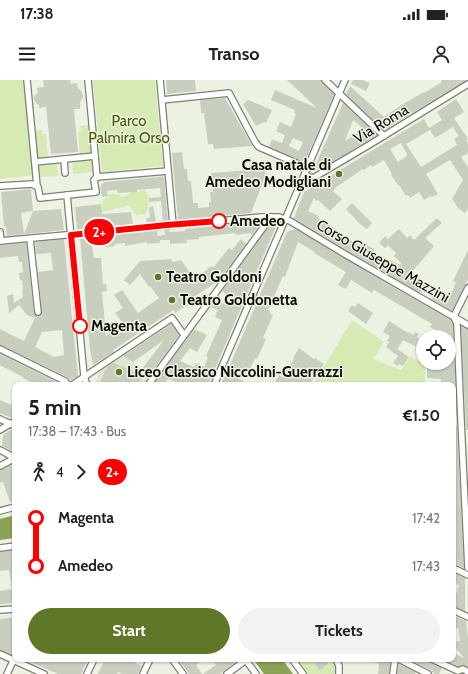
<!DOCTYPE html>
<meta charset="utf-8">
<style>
body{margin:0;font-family:Cabin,sans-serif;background:#f2f2f2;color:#202124;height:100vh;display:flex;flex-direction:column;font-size:15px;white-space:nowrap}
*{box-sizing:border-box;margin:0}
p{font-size:13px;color:#757577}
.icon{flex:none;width:22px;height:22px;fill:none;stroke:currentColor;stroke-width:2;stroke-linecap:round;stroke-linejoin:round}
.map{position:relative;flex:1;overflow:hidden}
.details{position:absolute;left:12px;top:302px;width:444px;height:280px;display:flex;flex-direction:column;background:#fff;border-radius:8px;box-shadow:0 1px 3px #0004}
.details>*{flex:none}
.badge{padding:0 8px;border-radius:13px;font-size:14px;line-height:26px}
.buttons{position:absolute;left:416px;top:250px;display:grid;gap:8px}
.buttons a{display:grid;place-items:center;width:40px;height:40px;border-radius:50%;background:#fff;box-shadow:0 1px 3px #0004;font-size:20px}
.map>.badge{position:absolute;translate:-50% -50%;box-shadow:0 0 0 2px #fff}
.legs{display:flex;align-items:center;gap:6px;height:44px;padding:0 16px;font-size:13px}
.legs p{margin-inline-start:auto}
.overview{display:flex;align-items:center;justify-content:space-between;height:68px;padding:0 16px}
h1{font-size:22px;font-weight:800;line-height:30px}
.cta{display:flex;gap:8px;margin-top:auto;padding:8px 16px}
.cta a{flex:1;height:46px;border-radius:24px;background:#617728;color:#fff;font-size:16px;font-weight:800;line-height:46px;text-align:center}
.cta a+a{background:#f2f2f2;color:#202124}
ul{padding:0 16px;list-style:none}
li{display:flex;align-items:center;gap:14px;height:48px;font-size:15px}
li i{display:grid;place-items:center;width:6px;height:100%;margin:0 5px;background:currentColor}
li i::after{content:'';width:10px;height:10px;margin:-5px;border:3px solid;border-radius:50%;background:#fff}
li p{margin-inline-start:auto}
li:first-child i{background:linear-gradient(#0000 50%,currentColor 0)}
li:last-child i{background:linear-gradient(currentColor 50%,#0000 0)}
.status{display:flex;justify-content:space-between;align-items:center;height:28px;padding:0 20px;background:#fff;direction:ltr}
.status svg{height:11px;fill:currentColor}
header{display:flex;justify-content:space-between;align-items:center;height:52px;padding:0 16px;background:#fff;font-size:18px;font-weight:800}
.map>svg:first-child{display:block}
</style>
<div class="status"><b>17:38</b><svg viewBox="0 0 49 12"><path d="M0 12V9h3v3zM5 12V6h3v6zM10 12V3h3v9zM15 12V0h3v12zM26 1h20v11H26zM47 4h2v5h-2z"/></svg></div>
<header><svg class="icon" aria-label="menu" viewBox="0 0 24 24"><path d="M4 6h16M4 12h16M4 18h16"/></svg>Transo<svg class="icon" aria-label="person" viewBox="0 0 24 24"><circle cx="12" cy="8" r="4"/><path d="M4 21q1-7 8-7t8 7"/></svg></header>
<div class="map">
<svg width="468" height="594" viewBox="0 0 468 594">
<rect width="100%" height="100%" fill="#ecf2e2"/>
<path fill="#dfe7d0" d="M123,276L133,282L151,296L145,305H97L96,301L101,289Z"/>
<g fill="#d7eab3">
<path d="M0,0H26L35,95L0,99Z"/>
<path d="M93,0H155L163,86L102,92Z"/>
<path d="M89,45L92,75L80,76L78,52L81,51L80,46Z"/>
<path d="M42,50V54H46L48,80L37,81L34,51Z"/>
<path d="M92,78L93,92L73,94L72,80Z"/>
<path d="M57,82L58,96L39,97L37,84Z"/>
<path d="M142,110H144L150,117L148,119C150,124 147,131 145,135L141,134L136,136L131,128L128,125L124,127L117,128L110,131H106L100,133C101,130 101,126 102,123C104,119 111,111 116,114C118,114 120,117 122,117C125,117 131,112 133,111L139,112Z"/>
<path d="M352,240L384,262L373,279L401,290L410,277L425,284V305H313Z"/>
<path d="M296,579H311L313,582L314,580L318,585L316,586L320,591L328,585L325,580L332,579L335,585L336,594H308Z"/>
</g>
<g fill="#8aa156">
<path d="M15,435V458L0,460V439Z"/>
<path d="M253,579H282L293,594H264Z"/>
</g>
<g fill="#c9cfbf" fill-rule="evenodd">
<path d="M43,0H70L71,4L77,3L78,8L82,12L83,16L82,19L80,22V29H74L78,72L51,74L46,27L39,28V25L37,24L34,20V16L38,12L37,8L44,7Z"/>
<path d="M166,0H195L196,11L167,14Z"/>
<path d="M287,0H321L322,3L334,14L333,17L305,82L269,67L272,59L282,63L285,55L276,51L280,42L291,47L296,34L294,33L295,30L271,20L275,10L317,28ZM293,58L303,62L299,71L289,66Z"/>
<path d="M353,0H365L364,1L370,3L366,11L351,4Z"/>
<path d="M441,0H467L384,50L346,14L350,6L384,37L403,24L424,12V13L442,2Z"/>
<path d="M225,18L251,64L252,66L214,69L213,64H208L204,33H201L200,20Z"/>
<path d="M456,19L464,32L454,38L468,59L466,60L468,63V73L461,77L468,87V129L465,133L459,129L452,119L463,100L450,80L426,94L438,114L432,117L431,116L424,120L419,112L410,118L409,116H408L407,115L406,116L399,105V106L396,102L391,95L392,94L384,80L372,87L371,85L364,90L363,89L335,108V109L333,111L342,119L330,131L318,120L316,121L314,118L308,131L319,136L318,138L337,150L336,152L357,164L358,160L375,170L372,174L388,184L391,180L400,185L401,183L394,176L396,173L388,165L385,168L379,163L385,156L388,159L399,149L407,158L410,155L414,160L437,138L442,143L425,158L434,166L410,194L429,205L425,211L422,209L420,213L350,172L294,138L304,112L424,39L429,48L442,40L437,32ZM453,47L459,56L454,59L457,65L421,87L406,64L430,50L435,58ZM401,63L407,74L406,75L407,76L398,82L390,69Z"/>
<path d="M248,20L272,30L266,43L264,42L256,46L243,24Z"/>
<path d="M343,23L377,55L319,90L315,86ZM353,40L364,49L345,61Z"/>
<path d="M182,72L184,89H187L188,101H191L193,123H198V128L209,127V122H211L210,112H213L211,93L263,89L266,94L251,133L178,140L172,73Z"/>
<path d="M163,96V97H164L168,141L163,142L161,121L149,122V118L161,117L160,108L137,110V112L118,113L117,110L107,111L108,116L102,117L100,107L102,106L101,104L104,103V102L159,97Z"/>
<path d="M31,109L33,131L61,129L64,150L7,156L6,146H4L1,112ZM33,131L24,154L21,133Z"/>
<path d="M352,123L372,143L367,149L360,144L346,129Z"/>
<path d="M101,124L102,134L131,132L133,144L77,149L75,127Z"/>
<path d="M153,126L156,142L147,143L146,138H150L149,127Z"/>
<path d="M254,142L255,143H260L261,144L252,155L250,153L236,155L235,153L199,157V159L186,160L187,163L170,164V160H160V163L147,164V162L125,166V163L115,164V166L105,167L104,164L92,165L94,178H101L103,204H106L107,211L102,212L106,256L113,251L115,255L126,248L115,233L123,228L114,215L122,210L138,233L159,218L150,206L149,207L140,194L130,205L124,200L140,181L171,179L173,182L181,180L196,201L204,196L202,193L207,190V189L211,186L213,188L229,168L232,170L241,159L246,164L220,200L189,220L191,223L175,233L174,230L169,233L113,270L114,272L93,285L90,269L80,158L157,151L158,156L165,155L164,150H169V152L185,151V149Z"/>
<path d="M272,142L277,144L208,305H175L174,301L168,299L163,305H153L194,249L207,255L197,272L190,268L180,281L194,287L196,283L204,287L208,277L206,276L222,240L215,237L218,230L211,227L213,223L220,226L222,223L228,225L232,218L222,211Z"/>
<path d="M295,149L393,207L451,240L453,245L457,335H453V305H441V299L427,298V283H449V257H444V255L430,247L432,244L374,210L372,213L351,200L346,209L338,205L346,192L314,173L315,172L298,162L285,197L283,196L268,230L270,231V233L273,235L263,258L266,259L257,279L255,278L248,294L229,287L287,152Z"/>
<path d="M64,159L78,296L71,300L67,297L0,265V249L24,261L35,238L27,235L19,225L9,233L7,216L13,214L14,223L23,217L22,211H23L22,200L20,201L19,193L23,192L22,182H19L18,176L0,178V165L26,163L34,232L35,235L38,236L41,235L42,232L38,192L53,190L51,173L36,174L35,162ZM62,250L64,275L54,277L35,267L42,252Z"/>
<path d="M468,170V200L452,231L431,219L433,215L447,223L456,203L453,201Z"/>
<path d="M358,223L373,233L366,244L348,231L352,225L355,227Z"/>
<path d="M389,241L408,253L409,252L413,255L415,252L419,254L417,257L421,260L420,261L423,263V275L415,270L417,267L403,260L397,269L409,277L403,286L399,284L398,286L393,283L398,276L386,267L389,262L387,261L390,256L383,252Z"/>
<path d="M171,244L179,255L150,295L142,289L164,260L133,282L123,276Z"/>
<path d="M461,246L468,249V350H466Z"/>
<path d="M299,268L314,279L315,278L324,284L309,305H273L279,295L282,297L294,279L293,278Z"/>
<path d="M0,274L61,304V305H47L44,302L41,305H30L33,303L23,298V297L0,285Z"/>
<path d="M114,283L139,294L141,298L137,305H105L100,302L106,289L109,285Z"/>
<path d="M226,293L244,301L242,305H220Z"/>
<path d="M0,320L11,325L15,322V337L11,338L0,333Z"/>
<path d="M457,346L464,488L453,483V347Z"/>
<path d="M12,349L15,351V373L2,366L3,355Z"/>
<path d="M15,383V420L10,422L3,402L0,403V390Z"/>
<path d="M15,470V523L0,524V511L12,509L9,490L0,491V472Z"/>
<path d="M453,493L465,498V531L453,526V512L456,514L459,505L453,503Z"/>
<path d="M453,535L466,541L468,558V587L464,585L458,586L442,579H453V573L464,578L453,565V562L460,561L458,548L455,549L453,547Z"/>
<path d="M15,537V569L12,575L0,570V539Z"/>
<path d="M24,579H88L81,594H58Z"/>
<path d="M105,579H127L142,586L138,594H122L118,592L117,594H98Z"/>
<path d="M178,579H204L196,585L202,594H189Z"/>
<path d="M212,579H239L220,594H203L216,585Z"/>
<path d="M311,579H324L328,584L320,591Z"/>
<path d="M370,579H391L389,594H378L379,583L369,582Z"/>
<path d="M408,579H428L430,583L442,588L439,594H435L430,590Z"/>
<path d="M399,584L416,592L415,594H397Z"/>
</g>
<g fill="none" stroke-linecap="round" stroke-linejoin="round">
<g stroke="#7c8273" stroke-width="8">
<g id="minor">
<path d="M27,0L37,106"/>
<path d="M88,0L97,97"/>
<path d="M160,0L173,145"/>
<path d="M325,0L384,56"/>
<path d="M162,20L229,13L255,62L259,67L308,88"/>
<path d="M64,79L65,93"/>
<path d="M35,82L95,76"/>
<path d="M305,95L313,98L369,65L468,4"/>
<path d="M0,106L32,104L38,107L40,118L96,112L94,100L97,97L168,91"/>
<path d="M67,115L84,296L87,305"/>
<path d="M0,152L1,161"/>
<path d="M30,159L38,232"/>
<path d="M0,161L261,137H279L290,141L348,176L468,245"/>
<path d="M454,236L468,208"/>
<path d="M454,237L457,244L461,340L468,488"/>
<path d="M0,269L65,301L66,302V305"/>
<path d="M72,305L172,238L184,255"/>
<path d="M148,305L271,137"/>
<path d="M214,305L345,0"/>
<path d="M0,339L15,346"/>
<path d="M0,350L15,341"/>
<path d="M0,370L15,378"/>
<path d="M0,386L15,378"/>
<path d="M0,431L15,427"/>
<path d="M0,468L15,466"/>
<path d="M453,488L468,495"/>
<path d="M0,530L15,529"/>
<path d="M453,530L468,537"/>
<path d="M0,574L44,594"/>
<path d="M172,579L183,594"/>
<path d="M245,579L256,594"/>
<path d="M292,579L303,594"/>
<path d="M336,579L339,586V594"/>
<path d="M399,579L428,594"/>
<path d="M432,579L458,591L463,589L468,592"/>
<path d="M7,594L15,577"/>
<path d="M87,594L94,579"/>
<path d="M143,594L150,579"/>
<path d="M227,594L246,580"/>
<path d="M393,594L395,579"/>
</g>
</g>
<use href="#minor" stroke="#fff" stroke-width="5.5"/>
</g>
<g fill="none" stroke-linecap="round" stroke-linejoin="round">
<g stroke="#fff" stroke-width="9">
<path id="line-1" d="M80,246L71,155L167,145L219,141"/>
</g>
<use href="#line-1" stroke="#f00" stroke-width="6"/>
</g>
<g fill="#617728" stroke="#ecf2e2" stroke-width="1.5">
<circle cx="339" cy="94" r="4"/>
<circle cx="158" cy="197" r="4"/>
<circle cx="172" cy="220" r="4"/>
<circle cx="119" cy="292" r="4"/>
</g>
<g fill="#fff" stroke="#f00" stroke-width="2">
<circle cx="219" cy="141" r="7"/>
<circle cx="80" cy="246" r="7"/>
</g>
<g text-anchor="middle" stroke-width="3" stroke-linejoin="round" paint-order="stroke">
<g font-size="15" fill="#475b01" stroke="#ecf2e2">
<text x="129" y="46">Parco<tspan x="129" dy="17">Palmira Orso</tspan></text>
</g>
<g font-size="15" fill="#0c0d08" stroke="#ecf2e2">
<text transform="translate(381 44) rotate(-31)" y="5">Via Roma</text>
<text transform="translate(383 181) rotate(30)" y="5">Corso Giuseppe Mazzini</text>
</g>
<g font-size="15" font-weight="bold" fill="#0c0d08" stroke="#ecf2e2" text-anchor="start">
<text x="331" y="90" text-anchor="end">Casa natale di<tspan x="331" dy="17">Amedeo Modigliani</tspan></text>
<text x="166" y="202">Teatro Goldoni</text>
<text x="180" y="225">Teatro Goldonetta</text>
<text x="127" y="297">Liceo Classico Niccolini-Guerrazzi</text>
</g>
<g font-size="15" font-weight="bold" fill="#0c0d08" stroke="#ecf2e2" text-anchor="start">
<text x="230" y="146">Amedeo</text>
<text x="91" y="251">Magenta</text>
</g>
</g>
</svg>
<div class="buttons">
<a><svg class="icon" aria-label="locate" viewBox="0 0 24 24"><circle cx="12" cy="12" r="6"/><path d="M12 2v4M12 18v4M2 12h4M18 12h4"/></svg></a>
</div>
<b class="badge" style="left:99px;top:152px;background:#f00;color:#fff">2+</b>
<section class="details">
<div class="overview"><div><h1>5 min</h1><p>17:38 – 17:43 · Bus</p></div><b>€1.50</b></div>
<div class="legs"><svg class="icon" aria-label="walk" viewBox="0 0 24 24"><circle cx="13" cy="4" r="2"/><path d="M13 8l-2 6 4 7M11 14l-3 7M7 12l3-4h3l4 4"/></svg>4<svg class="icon" aria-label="forward" viewBox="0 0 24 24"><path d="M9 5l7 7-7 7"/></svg><b class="badge" style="background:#f00;color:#fff">2+</b></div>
<ul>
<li><i style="color:#f00"></i><b>Magenta</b><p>17:42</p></li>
<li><i style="color:#f00"></i><b>Amedeo</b><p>17:43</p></li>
</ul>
<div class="cta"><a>Start</a><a>Tickets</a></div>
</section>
</div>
